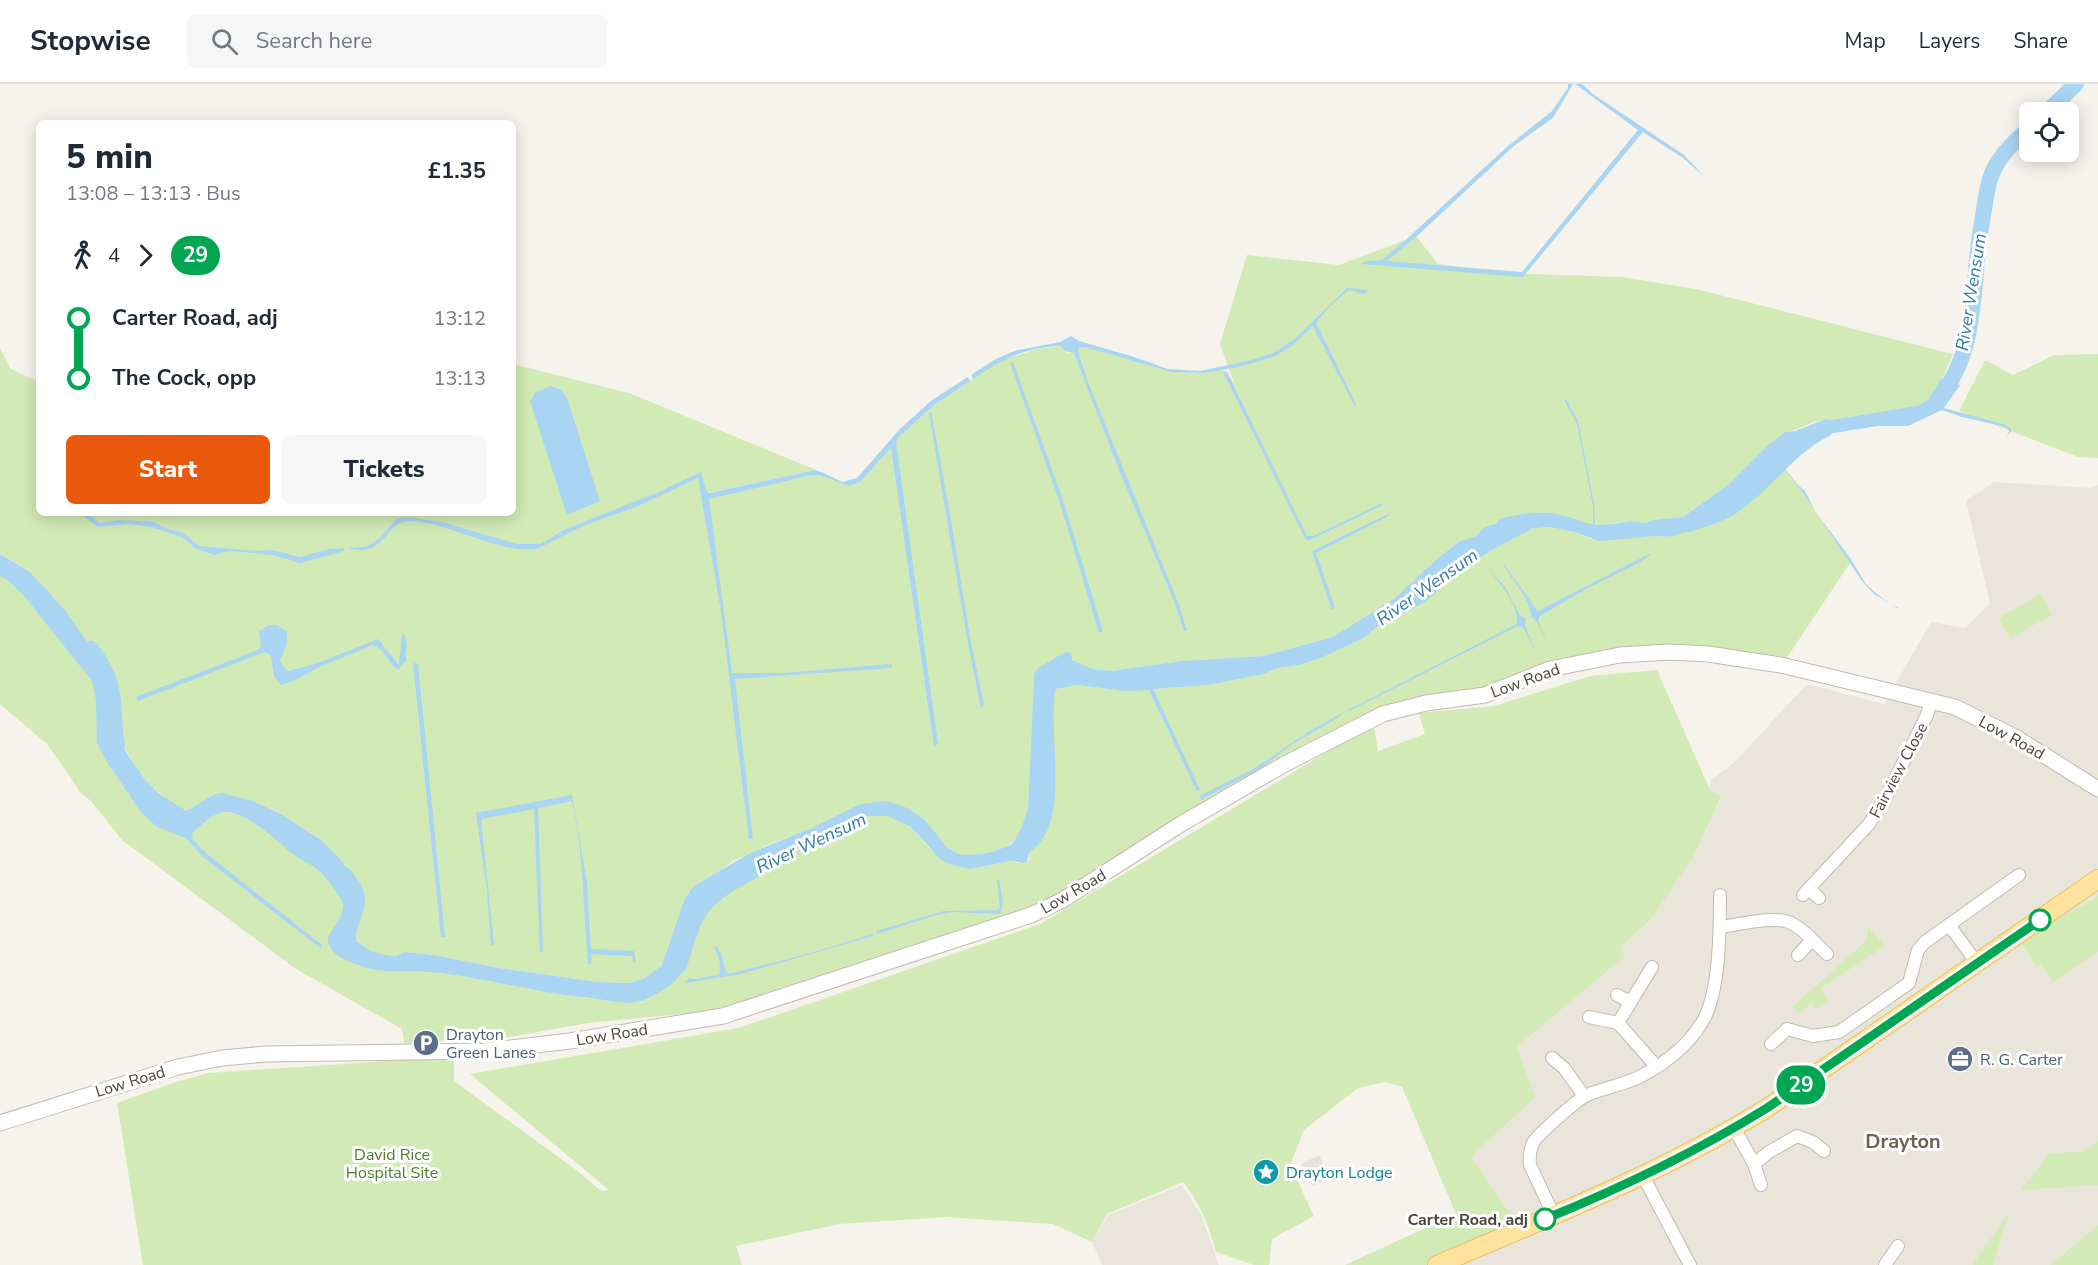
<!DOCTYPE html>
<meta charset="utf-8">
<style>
body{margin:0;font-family:"Nunito Sans",sans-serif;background:#f6f6f7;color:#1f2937;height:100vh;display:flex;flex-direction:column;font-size:22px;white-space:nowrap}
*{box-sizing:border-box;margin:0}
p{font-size:20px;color:#747a83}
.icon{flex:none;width:33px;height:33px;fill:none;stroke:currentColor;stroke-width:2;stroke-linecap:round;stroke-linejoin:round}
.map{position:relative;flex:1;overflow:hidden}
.sheet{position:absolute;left:36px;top:36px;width:480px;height:396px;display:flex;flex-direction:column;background:#fff;border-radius:9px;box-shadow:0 3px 15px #0003}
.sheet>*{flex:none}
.badge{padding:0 12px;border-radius:20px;font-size:21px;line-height:39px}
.fabs{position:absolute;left:2019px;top:18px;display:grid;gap:12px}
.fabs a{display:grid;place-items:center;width:60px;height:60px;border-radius:9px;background:#fff;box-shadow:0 3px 15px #0003;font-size:30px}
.map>.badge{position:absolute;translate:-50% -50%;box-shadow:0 0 0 3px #fff}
.legs{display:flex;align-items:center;gap:9px;height:66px;padding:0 30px;font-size:20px}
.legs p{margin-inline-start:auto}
.summary{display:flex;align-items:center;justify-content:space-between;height:102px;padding:0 30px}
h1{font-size:33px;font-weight:800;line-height:45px}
.primary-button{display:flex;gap:12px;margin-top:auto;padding:12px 30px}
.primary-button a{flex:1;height:69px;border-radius:9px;background:#ea580c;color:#fff;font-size:24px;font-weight:800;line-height:69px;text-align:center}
.primary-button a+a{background:#f6f6f7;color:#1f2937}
ul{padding:0 30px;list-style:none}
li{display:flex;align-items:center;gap:21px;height:60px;font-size:22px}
li i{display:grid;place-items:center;width:9px;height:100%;margin:0 8px;background:currentColor}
li i::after{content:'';width:15px;height:15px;margin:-8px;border:4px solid;border-radius:50%;background:#fff}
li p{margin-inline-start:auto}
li:first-child i{background:linear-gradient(#0000 50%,currentColor 0)}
li:last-child i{background:linear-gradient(currentColor 50%,#0000 0)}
header{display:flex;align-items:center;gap:36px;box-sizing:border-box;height:84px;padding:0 30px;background:#fff;border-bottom:2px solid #e0e1e3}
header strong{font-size:28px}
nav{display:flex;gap:33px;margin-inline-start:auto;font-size:21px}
.search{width:420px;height:54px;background:#f6f6f7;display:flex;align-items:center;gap:15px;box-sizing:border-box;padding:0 21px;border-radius:9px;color:#747a83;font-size:22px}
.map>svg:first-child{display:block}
</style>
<header>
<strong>Stopwise</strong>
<div class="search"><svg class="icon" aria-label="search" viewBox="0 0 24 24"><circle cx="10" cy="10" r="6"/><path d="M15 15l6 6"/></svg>Search here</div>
<nav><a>Map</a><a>Layers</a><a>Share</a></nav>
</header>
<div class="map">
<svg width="2098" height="1181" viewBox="0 0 2098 1181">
<rect width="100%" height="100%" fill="#f6f3ec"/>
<g fill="#eae5da">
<path d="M1994,398L2091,404L2098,401V1141L2050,1181H1993L2008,1130L1972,1181H1430L1518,1141L1471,1073L1534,1013L1517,963L1623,874L1621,863L1652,834L1694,772L1721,714L1710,706L1711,696L1734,679L1807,600L1884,620L1931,538L1965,544L1990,519L1966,417Z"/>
<path d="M1182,1101L1202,1133L1219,1181H1102L1092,1158L1108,1131Z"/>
</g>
<g fill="#d2eab5" fill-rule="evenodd">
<path d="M1416,152L1438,180L1500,189L1622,193L1696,205L1953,270L1931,320L1923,319L1921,321L1832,336C1817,333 1800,346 1785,349L1728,401L1683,433L1653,436L1645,439L1630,437L1601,442L1581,438L1561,431L1498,438L1485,443L1476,452L1460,457L1439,473L1409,502L1385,522L1333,553L1263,572L1182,577L1111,587L1092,585L1077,579L1071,574L1034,591L1028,724L1021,745L1010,761L988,769L969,771L959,770L948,764L925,736L887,717L770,760L733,777L684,816L662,881L645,894L630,899L598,898L499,884L434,871L405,868L396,872L386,871L371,867L356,857L353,853L352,839L349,844L358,881C382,891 418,885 445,889C511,900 574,917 641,918L685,876C686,856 685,835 698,819L769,776L833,749L855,735L866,732H887L911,743L930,765L970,785L1011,777L1018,779L1029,775L1030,765L1040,743L1044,631L1048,615L1056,605L1077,601L1125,607L1209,601L1264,590L1277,584L1299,581L1321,574L1362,555L1377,543L1397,532L1452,480L1479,468L1504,450L1513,446L1550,443L1574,448L1590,455L1656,452C1679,456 1694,443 1712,432C1719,427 1727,425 1733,419C1747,404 1759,389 1777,376L1801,406L1850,479L1784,578L1617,567L1488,604L1394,619L1306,662L1064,809L992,839L796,899L714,927L588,939L510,953L404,959L402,945L296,885L122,756L91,717L81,709L47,660L0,620V483L102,578L65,526L30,488L0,470V264L11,285L39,298V429H513V280L629,309L816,386L702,410L703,416L812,391H819L849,402L878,379L899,353L934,321L997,278L1037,265L1062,262L1068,269L1074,268L1081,262C1125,268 1176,300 1221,285L1227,288L1235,302L1220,260L1247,171L1339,181ZM116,645C128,672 143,699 168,716C173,719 178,725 184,725C193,726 206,715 213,711L253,717L281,730L321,756L342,777L354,804L243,725L162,730L117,658Z"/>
<path d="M2098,270V374L2078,373L1959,327L1985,276L2013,291L2054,271Z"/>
<path d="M2041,510L2052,531L2010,554L1999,534Z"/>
<path d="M1657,586L1710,706L1721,713L1694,772L1652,834L1621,863L1623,874L1517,963L1535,1013L1471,1073L1518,1141L1430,1181H1345L1456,1130L1402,1003L1385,998L1358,1004L1304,1046L1290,1081L1314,1132L1272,1155L1269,1181H1254L1216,1168C1209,1142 1200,1119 1183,1098L1107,1130L1092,1158L1053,1140L946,1133L840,1140L736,1162L742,1181H143L117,1019L176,998L209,989L433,974L454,977V997L579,1088L601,1107L609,1106L470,990L739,944L1040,840L1374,640L1378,667L1425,650L1419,629L1494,622L1590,592Z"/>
<path d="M2098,811V868L2053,898L2041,880L2037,883L2022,860L2034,847L2093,816Z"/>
<path d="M1868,843L1885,862L1821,904L1828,916L1816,925L1812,919L1798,929L1792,923L1866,857Z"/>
<path d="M2098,1057V1101L2021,1106L2050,1069L2084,1068Z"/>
<path d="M2009,1128L1993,1181H1972Z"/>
<path d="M2098,1141V1181H2050Z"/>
</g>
<path fill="#e5e3e0" d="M1319,1071L1330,1094L1312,1102L1301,1080Z"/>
<g fill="#a9d4f2">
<path d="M1568,0H1573L1553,34L1515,61L1416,153L1387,177L1522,188L1638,46L1575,0H1582L1593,10L1684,71L1705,93L1683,74L1643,48L1523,193L1361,180L1366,177L1382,176L1410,152L1508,62L1552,27L1568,4Z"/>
<path d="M1347,204L1369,206L1364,210L1349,206L1330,222L1316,239L1356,320L1354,321L1313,242L1292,262L1275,272L1243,282L1204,289L1172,288L1085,263L1078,264L1079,271L1088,298L1179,521L1187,547H1184L1175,519L1121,391L1074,269L1065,267L1062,262C1026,263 1002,275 973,295L971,291L996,275L1014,267L1060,258L1071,252L1079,257L1131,272L1168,285L1200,287L1248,277L1273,269L1295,255Z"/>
<path d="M1013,278L1063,416L1103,547L1099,549L1059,416L1010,279Z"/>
<path d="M1223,288H1227L1307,452H1313L1382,419L1383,421L1310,456H1306Z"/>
<path d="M968,293L970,297L934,321L899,353L896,358L938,660L934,662L891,364L860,398L849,402L819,391H812L709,415L732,589H785L892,580V584L735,595L753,755H749L721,527L698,394L638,422L583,442L537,465C502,471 449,438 409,437C391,437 385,461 368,465C362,467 356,466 350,465L349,464L364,463L373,459L383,451L395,436L405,433L442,438L517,460H540L564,446L663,406L701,388L706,406L709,409L815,386L824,389L842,398L857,394L900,345L932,316Z"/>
<path d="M1941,295L1960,301L1944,324L2006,341L2012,346L2007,353L2009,347L2006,343L1962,333L1942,326L1908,342H1877L1828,350L1792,362L1779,373V377L1798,401L1805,407L1815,427L1850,474L1866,500L1877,510L1893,522L1899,523L1897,524L1874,510L1862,497L1801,406L1777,376C1759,388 1746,404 1732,419C1727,425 1719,427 1712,432C1694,443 1680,456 1656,452L1599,457L1574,448L1550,443L1513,446L1504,450L1479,468L1452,480L1407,526L1377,543L1362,555L1321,574L1299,581L1277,584L1264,590L1209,601L1153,605L1200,706L1197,707L1149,606L1125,607L1077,601L1056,605C1033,626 1048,676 1047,704C1046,726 1040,743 1032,762C1029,768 1029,774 1025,779L1011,777L970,785L952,781L941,776L911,743L887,732H866L855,735L833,749L769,776L698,819C680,842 692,867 681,889C675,901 656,911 644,916C630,923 597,914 581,913C534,908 488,895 441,889C418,886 384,890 364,883C350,879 326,870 328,853C333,844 345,830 343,819C341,813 327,794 321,789C314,781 303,777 294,771C277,757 251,731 228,728C214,727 202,741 192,749L193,756L206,769L322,861L320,864L203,773L186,754L157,743L140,727L107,678L97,659L96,616L92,597L25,513L9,497L0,492V470L30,488L65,526L102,578L110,608V626L120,656L128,671L144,694L158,709L185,726L192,724L213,711L222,709L253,717L281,730L321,756L342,777L350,792L356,813L357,822L352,845L353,853L356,857L371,867L386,871L396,872L405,868L434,871L499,884L598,898L630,899L645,894L662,881L684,816L693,803L750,769L812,744L860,720L887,717L907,724L925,736L948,764L959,770L969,771L988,769L1011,761L1021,745L1028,724L1034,591L1037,585L1065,568L1071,569L1072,576L1092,585L1111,587L1182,577L1263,572L1333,553L1394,515L1439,473L1460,457L1476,452L1485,443L1497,439L1499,435C1519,430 1540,426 1561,431C1572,433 1582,439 1593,440V422L1577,340L1564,316L1566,315L1578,337L1594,420L1595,441L1615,440L1630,437L1645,439L1653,436L1683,433L1728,401L1767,362L1785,348L1795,347L1826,335L1832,336L1920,321L1930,314Z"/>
<path d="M551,302L561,306L567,314L600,417L567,431L530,317L536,308Z"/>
<path d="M931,327L950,430L970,554L984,621L981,625L966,548L929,329Z"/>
<path d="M79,429H86L100,439L118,436L153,438L166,444L184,449L199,462L260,467L272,466L300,473L329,465L344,464V467L300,479L273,471L243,468L228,467L214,471L197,465L181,453L151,443L128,440L98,443Z"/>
<path d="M1388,430L1389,432L1316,469L1335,524L1332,526L1312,468L1318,464Z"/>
<path d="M1649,470H1651L1639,479L1588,504L1540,532L1538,536L1549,565L1538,539L1531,533C1531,513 1510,496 1502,478L1538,527Z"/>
<path d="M1488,484L1505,503L1521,533L1525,534L1526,538L1525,541L1535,568L1524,544L1518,542L1349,627L1348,626L1517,540C1519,520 1499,499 1488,484Z"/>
<path d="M269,541H277L287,548V560L280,576L284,584L288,587L318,579L378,555L399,581L402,551H405L407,561L405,570L407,577L404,578L398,586C388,579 385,565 373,561L317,584L294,597L281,601L274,593L271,571L265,568L138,617L136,613L258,566L261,562L259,547Z"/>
<path d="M413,579L418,580L445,853H441Z"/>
<path d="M1340,630L1341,632L1294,659L1258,686L1204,714L1202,717L1199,712L1255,684L1308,648Z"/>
<path d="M572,711L587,799L591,865L634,867L636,878H633L632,872L591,870L592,879L588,880C583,825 584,770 572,717L538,724L543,867L540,868L534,725L481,735L494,861H491L487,807L476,729Z"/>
<path d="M997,796H999L1003,818L1000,830L955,828L940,830L877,850L876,847L944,827L998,826L1000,824Z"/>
<path d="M872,850L873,852L741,890L685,899L689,894L696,895L719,891C722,881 719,872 714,864L716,862L722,871L725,887L729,890L811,869Z"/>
</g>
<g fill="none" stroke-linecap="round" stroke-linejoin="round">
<g stroke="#a9d4f2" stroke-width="16">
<path d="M2047,28L2076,0"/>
<path d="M1937,316C1972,276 1972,226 1977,177C1978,161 1981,146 1983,131C1986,113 1988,93 1998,78C2006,65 2018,54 2030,44"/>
<path d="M1688,440C1702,436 1715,432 1728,425C1764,403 1787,364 1825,345"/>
<path d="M1404,521L1425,508L1450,483L1488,459L1526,439"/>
<path d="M91,565C120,603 110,619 117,662"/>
<path d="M1026,761C1064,735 1038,643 1048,604"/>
<path d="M344,791C371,822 348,826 348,855"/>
<path d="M679,881C685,864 688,847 697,831C710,808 735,797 757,784"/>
</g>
<g stroke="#c2bbae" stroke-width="14">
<g id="minor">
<path d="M1809,805L1819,814"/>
<path d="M1803,811L1869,740L1885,715L1927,631L1931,617"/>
<path d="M1949,841L1977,879"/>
<path d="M1720,843C1738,841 1774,831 1791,839C1804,845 1816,860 1827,870"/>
<path d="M1798,871L1812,856"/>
<path d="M1617,911L1630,918"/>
<path d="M1589,933L1618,939L1656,982"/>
<path d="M1618,939L1652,883"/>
<path d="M1771,960L1787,945L1813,952L1839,948L1909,899L1918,866L1925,858L2019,791"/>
<path d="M1552,974L1564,984L1584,1012"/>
<path d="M1734,1044L1754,1080L1761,1101"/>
<path d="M1754,1080L1769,1068L1797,1052L1813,1058L1824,1067"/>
<path d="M1643,1092L1690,1181"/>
<path d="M1554,1132L1530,1081C1529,1074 1530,1066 1533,1059C1538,1050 1578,1015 1587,1011C1605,1003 1626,1001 1643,991C1665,979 1688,961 1701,940C1720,912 1720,845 1720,811"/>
<path d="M1885,1181L1898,1162"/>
</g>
</g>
<g stroke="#c2bbae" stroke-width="17">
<path id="tertiary" d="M0,1039L178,983L222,974L266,970L485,967L570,957L723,932L1031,831L1061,817L1181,740L1283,681L1383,630L1426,619L1485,611L1550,585L1620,571L1669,568L1708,570L1781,581L1955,623L2015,653L2098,705"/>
</g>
<g stroke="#e6c16a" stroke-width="20">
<path id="primary" d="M1437,1181C1549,1133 1662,1089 1767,1024L2098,795"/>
</g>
<use href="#minor" stroke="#fff" stroke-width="12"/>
<use href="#tertiary" stroke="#fff" stroke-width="15"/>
<use href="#primary" stroke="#ffe39c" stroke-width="18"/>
</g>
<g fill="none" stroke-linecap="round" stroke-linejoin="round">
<g stroke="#fff" stroke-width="14">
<path id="line-1" d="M1545,1135C1621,1104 1696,1068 1767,1024L2040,836"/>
</g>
<use href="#line-1" stroke="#00a651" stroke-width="9"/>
</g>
<defs>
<g id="parking-disc" transform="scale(1.35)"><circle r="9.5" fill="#5c6f8a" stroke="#fff"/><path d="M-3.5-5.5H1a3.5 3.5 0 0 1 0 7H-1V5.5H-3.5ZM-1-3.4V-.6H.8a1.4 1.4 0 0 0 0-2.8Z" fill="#fff"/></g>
<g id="office-disc" transform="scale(1.35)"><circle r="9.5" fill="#5c6f8a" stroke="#fff"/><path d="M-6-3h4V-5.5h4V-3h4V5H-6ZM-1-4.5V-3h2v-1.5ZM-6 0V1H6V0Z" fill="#fff"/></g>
<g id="sight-disc" transform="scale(1.35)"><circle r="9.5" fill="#0f9aa8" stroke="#fff"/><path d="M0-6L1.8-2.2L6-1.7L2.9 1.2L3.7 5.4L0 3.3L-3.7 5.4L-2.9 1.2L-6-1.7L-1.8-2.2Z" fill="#fff"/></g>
</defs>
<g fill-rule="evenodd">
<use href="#parking-disc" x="426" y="959"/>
<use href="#office-disc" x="1960" y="975"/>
<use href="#sight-disc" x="1266" y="1088"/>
</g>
<g fill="#fff" stroke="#00a651" stroke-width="3">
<circle cx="2040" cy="836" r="10"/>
<circle cx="1545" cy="1135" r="10"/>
</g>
<g text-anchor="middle" stroke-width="6" stroke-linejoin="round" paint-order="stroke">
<g font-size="16" fill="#4b4439" stroke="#fff">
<text transform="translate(1525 596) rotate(-20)" y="6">Low Road</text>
<text transform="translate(2012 653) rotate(29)" y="6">Low Road</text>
<text transform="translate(1898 686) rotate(-62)" y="6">Fairview Close</text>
<text transform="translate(1073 807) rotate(-30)" y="6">Low Road</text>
<text transform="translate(612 950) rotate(-9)" y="6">Low Road</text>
<text transform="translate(130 997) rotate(-17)" y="6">Low Road</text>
</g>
<g font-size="16" fill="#4e5e75" stroke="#fff" text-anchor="start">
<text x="446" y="956">Drayton<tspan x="446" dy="18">Green Lanes</tspan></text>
<text x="1980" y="981">R. G. Carter</text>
</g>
<g font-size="16" fill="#4a7f2a" stroke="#fff">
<text x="392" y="1076">David Rice<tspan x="392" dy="18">Hospital Site</tspan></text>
</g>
<g font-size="16" fill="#0d838f" stroke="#fff" text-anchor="start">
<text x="1286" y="1094">Drayton Lodge</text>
</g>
<g font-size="16" font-weight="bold" fill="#4b4439" stroke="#fff" text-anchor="end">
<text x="1528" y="1141">Carter Road, adj</text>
</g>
<g font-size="18" font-style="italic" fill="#2e7ab2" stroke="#fff">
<text transform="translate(1971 208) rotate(-81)" y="6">River Wensum</text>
<text transform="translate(1427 503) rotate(-35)" y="6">River Wensum</text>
<text transform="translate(811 759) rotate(-25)" y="6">River Wensum</text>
</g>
<g font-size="20" font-weight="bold" fill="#6e6250" stroke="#fff">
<text x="1903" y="1064">Drayton</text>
</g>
</g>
</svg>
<div class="fabs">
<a><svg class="icon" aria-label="locate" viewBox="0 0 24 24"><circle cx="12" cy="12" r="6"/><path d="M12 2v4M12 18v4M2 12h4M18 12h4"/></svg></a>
</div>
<b class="badge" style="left:1801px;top:1001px;background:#00a651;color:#fff">29</b>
<section class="sheet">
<div class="summary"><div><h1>5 min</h1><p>13:08 – 13:13 · Bus</p></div><b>£1.35</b></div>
<div class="legs"><svg class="icon" aria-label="walk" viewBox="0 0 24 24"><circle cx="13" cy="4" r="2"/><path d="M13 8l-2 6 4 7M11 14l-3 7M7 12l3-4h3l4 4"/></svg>4<svg class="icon" aria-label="forward" viewBox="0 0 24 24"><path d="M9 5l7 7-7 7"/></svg><b class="badge" style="background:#00a651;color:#fff">29</b></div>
<ul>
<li><i style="color:#00a651"></i><b>Carter Road, adj</b><p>13:12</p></li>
<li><i style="color:#00a651"></i><b>The Cock, opp</b><p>13:13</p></li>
</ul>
<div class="primary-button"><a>Start</a><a>Tickets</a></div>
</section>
</div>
